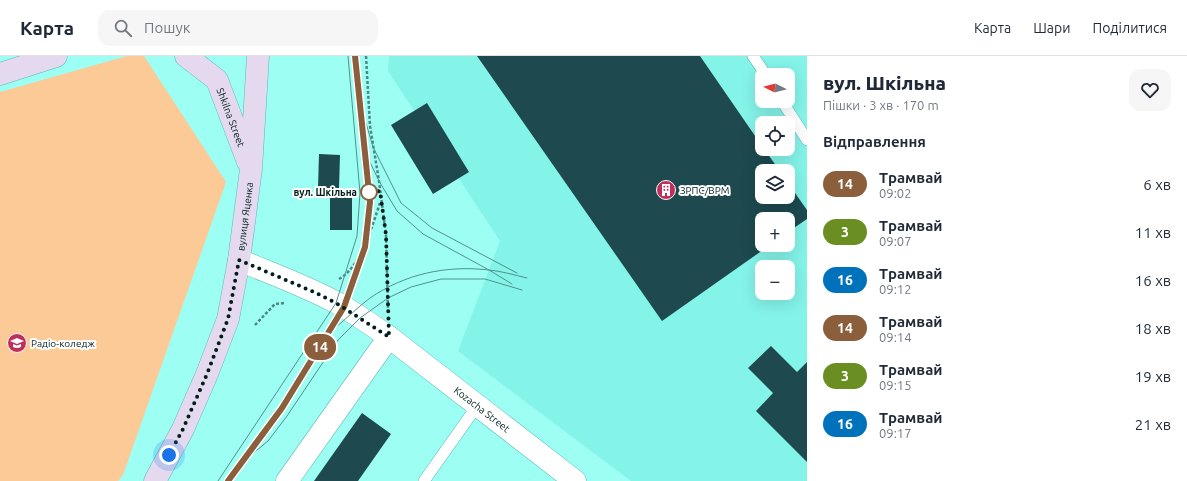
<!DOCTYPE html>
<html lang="uk">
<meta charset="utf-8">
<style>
body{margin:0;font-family:Ubuntu,sans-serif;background:#f6f6f7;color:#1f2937;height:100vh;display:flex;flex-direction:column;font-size:15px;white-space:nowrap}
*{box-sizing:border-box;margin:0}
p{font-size:13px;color:#747a83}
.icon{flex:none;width:22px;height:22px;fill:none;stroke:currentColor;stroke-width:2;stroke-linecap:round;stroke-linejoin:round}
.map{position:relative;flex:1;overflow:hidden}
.panel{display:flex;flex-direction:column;background:#fff;width:380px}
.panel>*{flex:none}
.badge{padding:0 8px;border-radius:13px;font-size:14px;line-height:26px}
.needle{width:26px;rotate:276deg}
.fabs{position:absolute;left:755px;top:12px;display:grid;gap:8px}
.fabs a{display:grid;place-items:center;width:40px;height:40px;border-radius:8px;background:#fff;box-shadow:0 4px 16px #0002;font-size:20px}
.you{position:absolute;width:20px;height:20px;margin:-10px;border:3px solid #fff;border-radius:50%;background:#1a73e8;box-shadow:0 0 0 6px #1a73e833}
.map>.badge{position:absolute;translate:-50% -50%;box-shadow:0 0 0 2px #fff}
h2{padding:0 16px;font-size:15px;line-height:36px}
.round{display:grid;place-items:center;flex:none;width:42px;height:42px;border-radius:12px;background:#f6f6f7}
.headline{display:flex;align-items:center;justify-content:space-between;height:68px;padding:0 16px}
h1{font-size:19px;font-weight:800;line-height:30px}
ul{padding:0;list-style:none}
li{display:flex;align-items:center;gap:12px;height:48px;padding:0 16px}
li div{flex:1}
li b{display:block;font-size:15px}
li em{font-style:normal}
li .badge{min-width:44px;font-weight:700;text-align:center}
header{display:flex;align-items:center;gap:24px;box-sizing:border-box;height:56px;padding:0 20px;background:#fff;border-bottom:1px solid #e0e1e3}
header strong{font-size:19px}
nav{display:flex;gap:22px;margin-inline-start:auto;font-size:14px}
.search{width:280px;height:36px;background:#f6f6f7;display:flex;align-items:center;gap:10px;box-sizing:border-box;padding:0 14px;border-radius:12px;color:#747a83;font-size:15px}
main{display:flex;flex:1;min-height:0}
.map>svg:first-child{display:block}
</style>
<header>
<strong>Карта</strong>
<div class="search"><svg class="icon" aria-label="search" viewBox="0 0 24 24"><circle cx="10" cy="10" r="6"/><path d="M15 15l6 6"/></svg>Пошук</div>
<nav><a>Карта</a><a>Шари</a><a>Поділитися</a></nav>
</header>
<main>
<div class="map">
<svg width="807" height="425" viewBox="0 0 807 425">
<rect width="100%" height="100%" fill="#9dfef4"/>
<path fill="#84f3e8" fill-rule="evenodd" d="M389,0H807V425H631L458,295L500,185L388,15ZM762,19H788V45H762ZM762,67H788V93H762ZM762,115H788V141H762ZM762,163H788V189H762ZM762,211H788V237H762Z"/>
<path fill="#fcca96" d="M127,0H144L226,126L123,419L118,425H0V36Z"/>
<g fill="#1d494f">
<path d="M477,0H700L762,90V93H764L780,115H762V141H788V127L807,154V163L788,176V163H762V189H770L662,265Z"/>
<path d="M427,47L469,116L433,138L391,69Z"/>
<path d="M319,98L340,99L339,133L318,132Z"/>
<rect x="330" y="138" width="22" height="36"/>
<path d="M771,290L797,316L807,306V406L756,355L773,337L748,312Z"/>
<path d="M362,357L391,378L358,425H314Z"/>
</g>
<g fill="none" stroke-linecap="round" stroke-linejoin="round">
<g stroke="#57b9b0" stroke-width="12">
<g id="lane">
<path d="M753,0L766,19"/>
<path d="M782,45L807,84"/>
<path d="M424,425L477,350"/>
</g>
</g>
<g stroke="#57b9b0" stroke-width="23">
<g id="street">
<path id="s1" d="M239,204C272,218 306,230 337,247C355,257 372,269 389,281L575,425"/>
<path d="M287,425L389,281"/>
</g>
</g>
<g stroke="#57b9b0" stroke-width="23">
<g id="secondary">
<path id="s2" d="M186,0L217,24L248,106"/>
<path d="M0,18L56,0"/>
<path id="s3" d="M155,425L183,373L207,318L228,263L239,204L251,113L258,0"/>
</g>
</g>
<g stroke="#4a8882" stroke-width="2.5" stroke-dasharray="3 2" stroke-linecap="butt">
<path d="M366,0L370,70L379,125L386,179L388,254"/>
<path d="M339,223C361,211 372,170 380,147"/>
<path d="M255,269L275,248L285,247"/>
</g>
<use href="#lane" stroke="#fff" stroke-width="11"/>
<use href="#street" stroke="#fff" stroke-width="22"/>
<use href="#secondary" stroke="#e4d9ef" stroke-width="22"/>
<g stroke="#51928b" stroke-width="1">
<path d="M366,67L373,91L401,147L432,172L517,217"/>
<path d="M367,100L379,125L397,155L423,178L489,214L512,228"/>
<path d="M335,272C347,262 358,251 370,242C405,218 446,209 489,214C501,215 514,219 527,222"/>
<path d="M251,399L268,385L287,360L338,284L360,262L388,242L411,231L441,223H485L522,234"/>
<path d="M218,425L336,247L357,180L360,137L348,0"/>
<path d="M228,425L282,352L344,251L365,191L370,146L355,0"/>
</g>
</g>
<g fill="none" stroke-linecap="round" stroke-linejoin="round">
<g stroke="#fff" stroke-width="9">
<path id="line" d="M228,425L282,352L344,251L365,191L370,146L355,0"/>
</g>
<use href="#line" stroke="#8b5e3c" stroke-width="6"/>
<path stroke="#001f1c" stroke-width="4" stroke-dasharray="0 7.2" d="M169,399L183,373L207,318L228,263L239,204L314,236L336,247L389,281L386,179L380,135L369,136"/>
</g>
<defs>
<g id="building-disc" transform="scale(1)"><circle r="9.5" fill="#be2f5c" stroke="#fff"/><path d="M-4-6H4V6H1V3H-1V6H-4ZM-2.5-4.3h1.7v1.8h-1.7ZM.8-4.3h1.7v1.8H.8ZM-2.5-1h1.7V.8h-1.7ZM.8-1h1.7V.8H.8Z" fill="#fff"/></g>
<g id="university-disc" transform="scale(1)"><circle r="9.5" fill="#be2f5c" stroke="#fff"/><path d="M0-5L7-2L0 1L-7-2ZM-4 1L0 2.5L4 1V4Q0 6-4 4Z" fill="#fff"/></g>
</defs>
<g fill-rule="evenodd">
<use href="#building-disc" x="666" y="134"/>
<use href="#university-disc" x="17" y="287"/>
</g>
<circle fill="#fff" stroke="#8b5e3c" stroke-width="2" cx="369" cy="136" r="8"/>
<g text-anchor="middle" stroke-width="4" stroke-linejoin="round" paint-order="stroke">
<g font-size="10" fill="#001f1c" stroke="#fff">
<text dy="4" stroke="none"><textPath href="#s2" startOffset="79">Shkilna Street</textPath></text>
<text dy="4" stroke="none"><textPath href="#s3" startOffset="282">вулиця Яценка</textPath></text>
<text dy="4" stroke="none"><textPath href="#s1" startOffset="287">Kozacha Street</textPath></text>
</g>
<g font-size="10" fill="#001f1c" stroke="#fff" text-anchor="start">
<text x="680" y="138">ЗРПС/ВРМ</text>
<text x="31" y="291">Радіо-коледж</text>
</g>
<g font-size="10" font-weight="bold" fill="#001f1c" stroke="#fff" text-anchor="end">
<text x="357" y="140">вул. Шкільна</text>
</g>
</g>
</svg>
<div class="fabs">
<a><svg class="needle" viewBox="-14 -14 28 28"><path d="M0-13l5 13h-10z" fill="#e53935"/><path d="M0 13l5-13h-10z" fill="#747a83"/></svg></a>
<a><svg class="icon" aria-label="locate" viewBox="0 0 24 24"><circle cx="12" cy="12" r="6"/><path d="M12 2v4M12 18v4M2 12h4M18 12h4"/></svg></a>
<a><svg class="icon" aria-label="layers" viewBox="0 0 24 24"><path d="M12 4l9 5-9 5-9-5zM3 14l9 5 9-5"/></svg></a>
<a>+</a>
<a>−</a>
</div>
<div class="you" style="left:169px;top:399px"></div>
<b class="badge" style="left:320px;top:291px;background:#8b5e3c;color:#fff">14</b>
</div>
<section class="panel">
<div class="headline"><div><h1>вул. Шкільна</h1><p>Пішки · 3 хв · 170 m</p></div><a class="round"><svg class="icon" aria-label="heart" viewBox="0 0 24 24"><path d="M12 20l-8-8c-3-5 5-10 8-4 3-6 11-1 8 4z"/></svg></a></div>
<h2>Відправлення</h2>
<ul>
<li><span class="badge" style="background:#8b5e3c;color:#fff">14</span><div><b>Трамвай</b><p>09:02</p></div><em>6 хв</em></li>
<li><span class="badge" style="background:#6b8e23;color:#fff">3</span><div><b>Трамвай</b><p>09:07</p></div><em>11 хв</em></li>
<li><span class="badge" style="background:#0072bc;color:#fff">16</span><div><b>Трамвай</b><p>09:12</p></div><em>16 хв</em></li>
<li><span class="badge" style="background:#8b5e3c;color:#fff">14</span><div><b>Трамвай</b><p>09:14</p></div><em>18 хв</em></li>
<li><span class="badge" style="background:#6b8e23;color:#fff">3</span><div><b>Трамвай</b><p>09:15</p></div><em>19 хв</em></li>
<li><span class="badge" style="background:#0072bc;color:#fff">16</span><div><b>Трамвай</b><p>09:17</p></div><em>21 хв</em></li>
</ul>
</section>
</main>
